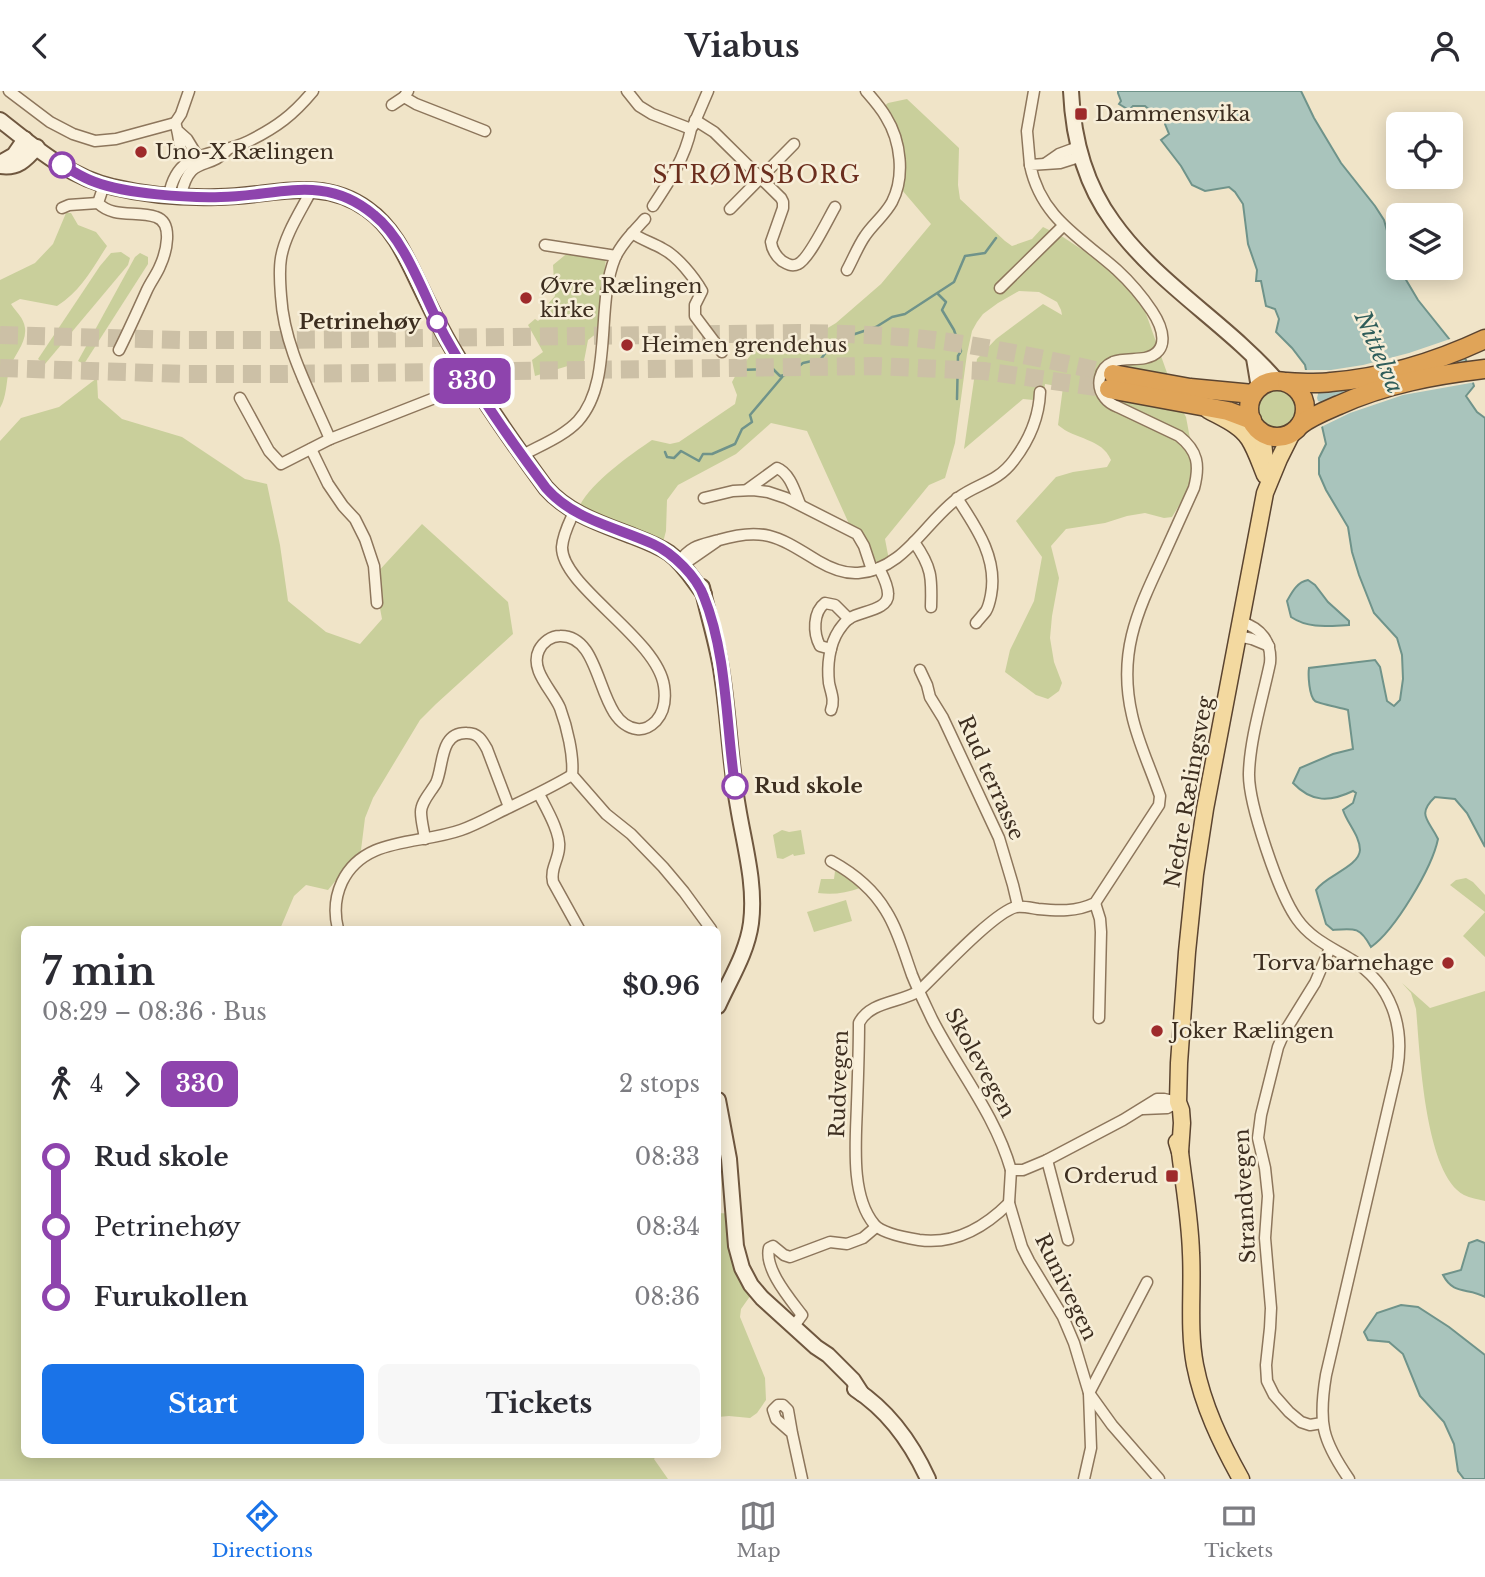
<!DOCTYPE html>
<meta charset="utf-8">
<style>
body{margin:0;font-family:"Libre Baskerville",serif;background:#f7f7f7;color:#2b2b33;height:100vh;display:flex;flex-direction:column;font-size:26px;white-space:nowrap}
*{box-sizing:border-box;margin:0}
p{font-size:23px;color:#7c7c81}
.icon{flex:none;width:38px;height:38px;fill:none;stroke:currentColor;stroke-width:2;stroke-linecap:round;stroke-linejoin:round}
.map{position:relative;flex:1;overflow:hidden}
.side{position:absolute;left:21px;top:835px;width:700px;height:532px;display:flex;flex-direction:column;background:#fff;border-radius:10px;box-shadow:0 4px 18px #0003}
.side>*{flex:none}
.badge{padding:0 14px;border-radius:10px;font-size:24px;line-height:46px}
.controls{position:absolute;left:1386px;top:21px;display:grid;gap:14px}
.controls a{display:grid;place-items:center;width:77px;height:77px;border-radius:10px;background:#fff;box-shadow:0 4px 18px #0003;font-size:35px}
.map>.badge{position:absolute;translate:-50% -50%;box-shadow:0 0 0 4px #fff}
.legs{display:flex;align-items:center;gap:10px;height:77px;padding:0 21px;font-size:23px}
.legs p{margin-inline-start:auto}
.overview{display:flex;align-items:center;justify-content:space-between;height:119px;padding:0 21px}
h1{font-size:38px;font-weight:700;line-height:52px}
.action{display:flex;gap:14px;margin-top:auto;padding:14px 21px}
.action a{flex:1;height:80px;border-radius:10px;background:#1a73e8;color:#fff;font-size:28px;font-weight:700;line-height:80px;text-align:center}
.action a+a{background:#f7f7f7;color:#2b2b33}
ul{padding:0 21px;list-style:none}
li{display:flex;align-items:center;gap:24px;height:70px;font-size:26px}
li i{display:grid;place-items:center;width:10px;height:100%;margin:0 9px;background:currentColor}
li i::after{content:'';width:18px;height:18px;margin:-9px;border:5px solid;border-radius:50%;background:#fff}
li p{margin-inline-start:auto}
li:first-child i{background:linear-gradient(#0000 50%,currentColor 0)}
li:last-child i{background:linear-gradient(currentColor 50%,#0000 0)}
header{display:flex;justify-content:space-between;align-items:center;height:91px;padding:0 21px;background:#fff;font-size:32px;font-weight:700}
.menu{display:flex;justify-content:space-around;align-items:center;height:98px;border-top:2px solid #e1e1e2;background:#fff;font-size:19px;color:#7c7c81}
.menu a{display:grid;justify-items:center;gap:4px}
.menu .current{color:#1a73e8}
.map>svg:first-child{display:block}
</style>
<header><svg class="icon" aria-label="back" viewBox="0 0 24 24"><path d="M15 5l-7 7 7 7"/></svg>Viabus<svg class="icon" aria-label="person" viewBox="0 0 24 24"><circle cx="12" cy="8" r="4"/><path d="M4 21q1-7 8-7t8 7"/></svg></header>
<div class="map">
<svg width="1485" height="1388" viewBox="0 0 1485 1388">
<rect width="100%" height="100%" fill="#f0e4c8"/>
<g fill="#c9cf9b">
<path d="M907,8L959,57L958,94L960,108L1005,150L1012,155L1032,148L1043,136L1063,146L1105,174L1122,189L1144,217L1177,310L1186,326L1191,353L1193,392L1172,426L1164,427L1145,422L1127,425L1105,432L1066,438L1051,455L1059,487L1052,525L1050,547L1054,571L1062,592L1059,600L1048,608L1036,604L1005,581L1010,559L1034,510L1042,466L1016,430L1056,386L1073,381L1107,376L1111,369C1102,347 1075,349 1058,334L1063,296L1045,293L1043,310L1023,308L964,358L977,268L996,248L1043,213L1062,224L1061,219L1057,211L1039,201L1019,200L998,212L983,223L977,231L972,240L967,263L955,352L945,387L929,394L885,448L889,469L869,477L807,340L771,332L736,363L678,394L667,409L666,440L662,455L590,423L580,414C592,391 630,364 652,349L670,353L679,351L735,313L737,304L732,291L738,280L761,251L769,250L796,256L836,232L881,193L931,133L902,99V80L881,18L888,12Z"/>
<path d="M66,122H71L78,134L96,141L107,155C92,178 81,200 57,215L20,208L11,213C16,221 24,227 25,237C27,252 13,265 9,279C6,291 7,305 0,317V189L35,172L53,153Z"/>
<path d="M570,160L586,166L606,168L597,242L588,249L584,270L535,285L532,269L543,261L528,234L535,228L538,230L547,222V214L555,205L553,174Z"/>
<path d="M121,161L130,167L128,174L45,273L38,268L100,175L111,162Z"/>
<path d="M140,162L148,166V173L84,273L78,270L135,166Z"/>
<path d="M97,287L98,307L122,328L182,346L245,388L267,393L280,454L288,510L326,541L360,553L382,528L374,485L422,433L508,511L513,543L436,613L420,629L373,707L365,727L361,759L328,799L306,794L294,805L280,838H24V1363H658L654,1368L668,1388H0V350L21,327L59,316Z"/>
<circle cx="1277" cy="318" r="19"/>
<path d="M782,739L789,741L801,739L805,763L794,765L793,763L783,768L777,767L773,744Z"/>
<path d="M835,780L839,781L860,797C846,802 833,804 818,802L821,788H834Z"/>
<path d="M1466,787L1473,791L1485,804V866L1463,845L1485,821L1450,794L1456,789Z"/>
<path d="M846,809L852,830L814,841L807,821Z"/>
<path d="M1402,892L1430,917L1485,900V1110C1478,1108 1470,1107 1464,1104C1424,1082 1420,960 1416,918L1411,902Z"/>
<path d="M718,1122L735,1123L753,1201L741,1218L740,1226L765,1287L766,1309L757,1322L750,1327L729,1325L718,1326Z"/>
</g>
<g fill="#a9c4bc" stroke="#6f938a" stroke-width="2">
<path d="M1118,0H1301L1314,27L1341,72L1375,115L1384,129L1396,172L1418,209L1466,269L1474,295L1466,305L1477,321L1485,327V756L1467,722L1455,708L1435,706C1416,724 1429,729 1438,748C1432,777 1395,839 1371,856C1360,836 1355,837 1333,839L1326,833L1316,799C1325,785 1359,776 1360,759C1360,745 1347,732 1343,719L1353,712L1356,702L1353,700C1330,711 1312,712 1293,692L1300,677L1333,663L1353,658L1348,619C1342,617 1317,612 1315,610C1309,605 1308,584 1309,577L1375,569L1380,576L1387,610L1394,615L1400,609L1403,588L1402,564L1397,547L1374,522L1359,484L1352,461L1348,436L1326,399L1319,383V367L1326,353L1314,300L1307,284L1305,274L1292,257L1276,241L1279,228L1275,218L1266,215L1261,190H1256L1257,179L1248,153L1243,113L1235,101L1229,96L1205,100L1192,94L1181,75L1161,49L1169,43L1165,33V23L1153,22L1145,15H1133L1129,19L1119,13L1121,10L1118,2Z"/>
<path d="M1308,489L1315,494L1328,511L1349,530V534C1328,535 1309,538 1291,526L1287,510C1292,501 1297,491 1308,489Z"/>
<path d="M1477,1149L1485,1152V1206C1468,1196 1454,1205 1443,1184L1461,1179L1469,1152Z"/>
<path d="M1401,1214L1418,1216L1449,1236L1485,1264V1388H1464L1458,1380L1454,1353L1444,1331L1420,1305L1403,1263L1389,1251L1368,1249L1364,1241L1377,1222Z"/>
</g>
<path fill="#f0e4c8" d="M1453,247L1466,263L1319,299L1317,307L1318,310L1323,312L1471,273L1476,291L1403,304L1350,322L1319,337L1310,301L1303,279H1331L1363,274L1409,262Z"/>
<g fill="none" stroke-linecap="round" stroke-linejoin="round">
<g stroke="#6f938a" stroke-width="2.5">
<path d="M938,203L946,211L942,219L954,239L961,260L958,265L957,308"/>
<path d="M737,279L773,278L780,285L789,283L803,272L821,268L834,250L876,236L892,226L905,223L954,191L965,165L985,162L996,147"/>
<path d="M665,361L667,366L674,367L681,360L699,370L703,363H712L735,353L742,338L752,331L750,324L783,285"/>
</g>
<g stroke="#ccc0a6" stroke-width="18" stroke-dasharray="18 9" stroke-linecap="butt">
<path d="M0,244L182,249H283L799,242C849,243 900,244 949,251C1004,259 1059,271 1113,283"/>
<path d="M0,277L185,283H287L874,275L984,280L1109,298"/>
</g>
<g stroke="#8d765c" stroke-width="13">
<g id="street">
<path d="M9,0L50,31L73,43L95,50L116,48L175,32"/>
<path d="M627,0L639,15L652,23L691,38C685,67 669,91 653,115"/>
<path d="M404,6L416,13L485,40"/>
<path d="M392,14L404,6L408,0"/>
<path d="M695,29L714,41L781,107L783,111V117L771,151C772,159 776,165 782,170C787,173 792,176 798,173C809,168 828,128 835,116"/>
<path d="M175,32C182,49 175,66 197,75L198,66L187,48L178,40"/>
<path d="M175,32L181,23L189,0"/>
<path d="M693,35L708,0"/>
<path d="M1046,72L1059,63L1078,56"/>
<path d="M1030,74L1027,40L1034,0"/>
<path d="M104,94L98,112C114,128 137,119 156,126C174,132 166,162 160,175C157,183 151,190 147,199C138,219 129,239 119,259"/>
<path d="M312,98C301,120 285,143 281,167C279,179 280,193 281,205C284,256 310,301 330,348"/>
<path d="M169,104C178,56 215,67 249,50C277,36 293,24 313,0"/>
<path d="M181,104C190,62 209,81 228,58"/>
<path d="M62,117L69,114L98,112"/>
<path d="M730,118L794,53"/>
<path d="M632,142C642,149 653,152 663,158C677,165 694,186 702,200L695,214V225L722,261"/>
<path d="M545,154L616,165"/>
<path d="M847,179C853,168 858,155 865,145C873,133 885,124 892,111C905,86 901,50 886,26C881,17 873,8 866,0"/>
<path d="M1000,197L1063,135"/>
<path d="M240,307L269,360L281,373L330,348L455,299L472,290"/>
<path d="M311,358L328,393L343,415L355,428L365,448L374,475L377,512"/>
<path d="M523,364C541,354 564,345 578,330C614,290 595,215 615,167C621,153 634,140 645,128"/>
<path d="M748,398L777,377C790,382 795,401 800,413"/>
<path d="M704,407L733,400L753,399L768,401L786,407L857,443L864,455L872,479"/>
<path d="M957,407C976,436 998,467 991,504C990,509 989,515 986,520C983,524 979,528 976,532"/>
<path d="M574,421C569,432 563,443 562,456C561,495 657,547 664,595C666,608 664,621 656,630C651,635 644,639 637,638C595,632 605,544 560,545C551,545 543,551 539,559C529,579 553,600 560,617C567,636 574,665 572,684L606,723L631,743L663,776L684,801L711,838"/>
<path d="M914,451C932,476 932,487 931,516"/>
<path d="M679,471C691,454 701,454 719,449C765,435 780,447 818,470C830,477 844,483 858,482C904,479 925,431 958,407C978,392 997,392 1014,369C1030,348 1039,327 1040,301"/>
<path d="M679,471L690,469L716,451"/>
<path d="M1241,531C1261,537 1272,551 1270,572C1263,606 1250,647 1249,682C1248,712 1279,803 1297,828C1311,848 1331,856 1352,869C1391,893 1405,935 1397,979L1326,1284C1318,1332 1322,1349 1349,1388"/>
<path d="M1238,545L1252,548L1269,555"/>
<path d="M831,558L820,555C813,542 813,521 825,512L835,514L849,528"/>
<path d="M920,579L927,594L930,606L943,627L999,747L1013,794L1018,815"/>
<path d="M831,619C835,609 831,602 829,592C827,575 829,554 839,539C842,535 845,530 850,527C861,520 889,519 888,503C888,494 883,485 879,477"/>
<path d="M539,703C546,717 561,742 559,757C558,770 550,778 553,791L579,838"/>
<path d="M425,748C424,740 421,730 421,721C421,711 431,701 436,692C444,675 439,641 467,642C478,642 482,649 487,658L509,716"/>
<path d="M831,770C853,782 873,798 886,820C898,839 904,862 912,884C918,899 925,913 932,928C958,979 995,1023 1011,1079H1023L1047,1069L1123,1029L1157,1008H1164L1178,1011"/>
<path d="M1095,812L1100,828L1101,841L1099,927"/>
<path d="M338,838C334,822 335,806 342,791C364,745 419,754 461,739C478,733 493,724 510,716C531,706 552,696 572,684"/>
<path d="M1143,1018L1167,1017L1178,1011"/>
<path d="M1047,1069L1068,1149"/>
<path d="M1011,1079L1009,1112L1022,1156L1029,1170L1063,1226L1074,1252L1089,1302L1112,1334L1159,1388"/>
<path d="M1009,1112C985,1136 955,1154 919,1149C907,1147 881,1142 874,1133C850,1104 856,1049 857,1013C858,986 859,959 859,932C870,910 900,912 919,900C938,882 994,821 1016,816C1023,815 1031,817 1038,818C1058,820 1076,821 1095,812L1159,714L1160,705C1151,678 1138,652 1132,624C1118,564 1136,523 1161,470C1172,446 1183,421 1194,397C1200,374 1198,360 1179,345L1118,316C1113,314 1108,311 1105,307C1095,295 1099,277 1113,271C1123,267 1135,269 1145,267C1172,261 1162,235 1152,220C1142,205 1130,191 1117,179C1080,146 1041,127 1030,74L1060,72L1082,65"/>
<path d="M794,1235L802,1224C790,1208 764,1178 769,1157L773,1155L784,1164L790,1166L830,1151L847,1153L863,1147L876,1136"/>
<path d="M1322,1332L1310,1334L1301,1331L1289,1321L1274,1304L1267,1290L1266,1274L1270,1237L1271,1217L1265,1147L1268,1105L1265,1077L1258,1047L1261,1024L1278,956L1284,942L1315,892L1330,857"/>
<path d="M792,1342L776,1328L773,1319L778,1314H783L788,1319L792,1342L802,1388"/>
<path d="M1084,1388L1091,1357L1089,1302L1147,1191"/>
</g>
</g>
<g stroke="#6f573f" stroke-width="18">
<g id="secondary">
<path d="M1071,0C1073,46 1085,93 1113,131C1156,192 1228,233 1277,290"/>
<path d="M0,29C33,55 70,87 113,96C146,104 184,107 218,106C270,106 320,84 367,118C394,137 406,166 420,195C430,216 440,237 452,257C480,305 513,352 546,397C568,422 599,432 630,444C643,449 657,454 669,462C684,473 693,489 704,503"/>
<path d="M0,72L14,64L25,48"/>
<path d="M0,75C17,78 26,69 37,56"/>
<path d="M1254,267L1259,297"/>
<path d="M702,496C708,525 718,554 722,584C729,628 730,672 738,716C744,753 756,793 751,832C747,862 730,888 718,915"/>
<path d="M718,1009L729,1068L736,1155L742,1177L751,1194L762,1207L816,1256L828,1264L853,1289L862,1303"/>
<path d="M855,1298C889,1320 912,1353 928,1388"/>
</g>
</g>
<g stroke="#5b4430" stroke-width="19">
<g id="primary">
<path d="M1208,319C1222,327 1240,334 1249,348C1256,359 1260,372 1265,384"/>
<path d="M1262,341L1265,370"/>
<path d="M1177,1051L1180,1061C1184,1095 1190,1128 1191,1162C1193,1199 1188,1237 1195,1274C1203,1315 1221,1352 1241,1388"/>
<path d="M1180,1061L1182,1032L1181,1019L1178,1011L1179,972L1187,861L1195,783L1205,718L1265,402L1279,368L1292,342"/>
</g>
</g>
<g stroke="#5b4430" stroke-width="21">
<g id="highway">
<path d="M1113,283L1190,297L1253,303"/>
<circle cx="1277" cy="318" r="28"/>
<path d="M1287,291C1302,292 1317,293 1331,291C1383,287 1438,270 1485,248"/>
<path d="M1109,298L1228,320L1252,329"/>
<path d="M1300,334C1312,325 1325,320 1339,314C1385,293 1435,284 1485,278"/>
</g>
</g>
<use href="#street" stroke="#faf1dc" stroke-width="10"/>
<use href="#secondary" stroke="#faf1dc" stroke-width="14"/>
<use href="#primary" stroke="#f3d9a0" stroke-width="16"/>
<use href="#highway" stroke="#e0a458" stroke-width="18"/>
</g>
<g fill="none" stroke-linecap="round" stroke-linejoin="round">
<g stroke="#fff" stroke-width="16">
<path id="line-1" d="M62,74C73,80 83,87 95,91C127,103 187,107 221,106C278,105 325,82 374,124C407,150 425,209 446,247C475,299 510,349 546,397C574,429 616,436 653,453C673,462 697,486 704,506C727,563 726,634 735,695"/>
</g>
<use href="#line-1" stroke="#8e44ad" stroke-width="10"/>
</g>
<g fill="#9e2a2b" stroke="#f7eed8" stroke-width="2.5">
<rect x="1074" y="16" width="14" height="14" rx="3.5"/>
<circle cx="141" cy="61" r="7"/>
<circle cx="526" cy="207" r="7"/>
<circle cx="627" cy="254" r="7"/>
<circle cx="1448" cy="872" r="7"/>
<circle cx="1157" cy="940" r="7"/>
<rect x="1165" y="1078" width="14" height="14" rx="3.5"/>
</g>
<g fill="#fff" stroke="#8e44ad" stroke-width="3.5">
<circle cx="62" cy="74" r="12"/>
<circle cx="437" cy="231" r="9"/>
<circle cx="735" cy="695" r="12"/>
</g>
<g text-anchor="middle" stroke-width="5" stroke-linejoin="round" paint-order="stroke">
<g font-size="21" fill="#3d2e20" stroke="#f7eed8" text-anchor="start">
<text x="1095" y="30">Dammensvika</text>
<text x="155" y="68">Uno-X Rælingen</text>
<text x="540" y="202">Øvre Rælingen<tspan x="540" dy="24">kirke</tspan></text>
<text x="641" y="261">Heimen grendehus</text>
<text x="1434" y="879" text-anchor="end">Torva barnehage</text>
<text x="1171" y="947">Joker Rælingen</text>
<text x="1158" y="1092" text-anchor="end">Orderud</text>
</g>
<g font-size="21" font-weight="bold" fill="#3d2e20" stroke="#f7eed8" text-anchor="end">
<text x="421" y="238">Petrinehøy</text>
<text x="754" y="702" text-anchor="start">Rud skole</text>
</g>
<g font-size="21" fill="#3d2e20" stroke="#f7eed8">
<text transform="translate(991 687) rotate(66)" y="7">Rud terrasse</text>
<text transform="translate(1189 701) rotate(-80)" y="7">Nedre Rælingsveg</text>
<text transform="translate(980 972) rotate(61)" y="7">Skolevegen</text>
<text transform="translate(839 993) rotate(-88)" y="7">Rudvegen</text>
<text transform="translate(1245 1105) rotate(-93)" y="7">Strandvegen</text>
<text transform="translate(1066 1196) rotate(64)" y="7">Runivegen</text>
</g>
<g font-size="23" letter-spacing="2" fill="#6b2e1e" stroke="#f7eed8">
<text x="757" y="92">STRØMSBORG</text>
</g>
<g font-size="23" font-style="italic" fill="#2f5d5a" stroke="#f7eed8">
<text transform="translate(1379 261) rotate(66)" y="8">Nittelva</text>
</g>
</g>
</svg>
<div class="controls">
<a><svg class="icon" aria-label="locate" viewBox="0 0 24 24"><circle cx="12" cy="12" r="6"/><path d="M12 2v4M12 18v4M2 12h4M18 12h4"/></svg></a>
<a><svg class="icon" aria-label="layers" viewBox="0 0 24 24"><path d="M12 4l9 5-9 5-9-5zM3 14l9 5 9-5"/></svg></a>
</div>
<b class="badge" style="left:472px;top:290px;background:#8e44ad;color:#fff">330</b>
<section class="side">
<div class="overview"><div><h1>7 min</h1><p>08:29 – 08:36 · Bus</p></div><b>$0.96</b></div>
<div class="legs"><svg class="icon" aria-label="walk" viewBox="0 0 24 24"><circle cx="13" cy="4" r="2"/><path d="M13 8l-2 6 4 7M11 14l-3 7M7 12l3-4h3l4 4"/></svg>4<svg class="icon" aria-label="forward" viewBox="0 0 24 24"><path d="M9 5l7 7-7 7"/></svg><b class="badge" style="background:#8e44ad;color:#fff">330</b><p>2 stops</p></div>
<ul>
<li><i style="color:#8e44ad"></i><b>Rud skole</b><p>08:33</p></li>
<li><i style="color:#8e44ad"></i><span>Petrinehøy</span><p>08:34</p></li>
<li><i style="color:#8e44ad"></i><b>Furukollen</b><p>08:36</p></li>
</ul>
<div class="action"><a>Start</a><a>Tickets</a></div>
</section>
</div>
<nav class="menu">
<a class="current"><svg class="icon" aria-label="directions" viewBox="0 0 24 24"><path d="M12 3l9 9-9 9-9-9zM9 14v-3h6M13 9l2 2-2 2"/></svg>Directions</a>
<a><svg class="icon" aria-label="map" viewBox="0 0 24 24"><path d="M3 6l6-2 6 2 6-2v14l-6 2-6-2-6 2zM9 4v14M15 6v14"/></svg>Map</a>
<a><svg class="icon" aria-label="tickets" viewBox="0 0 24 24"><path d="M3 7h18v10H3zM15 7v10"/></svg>Tickets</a>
</nav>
